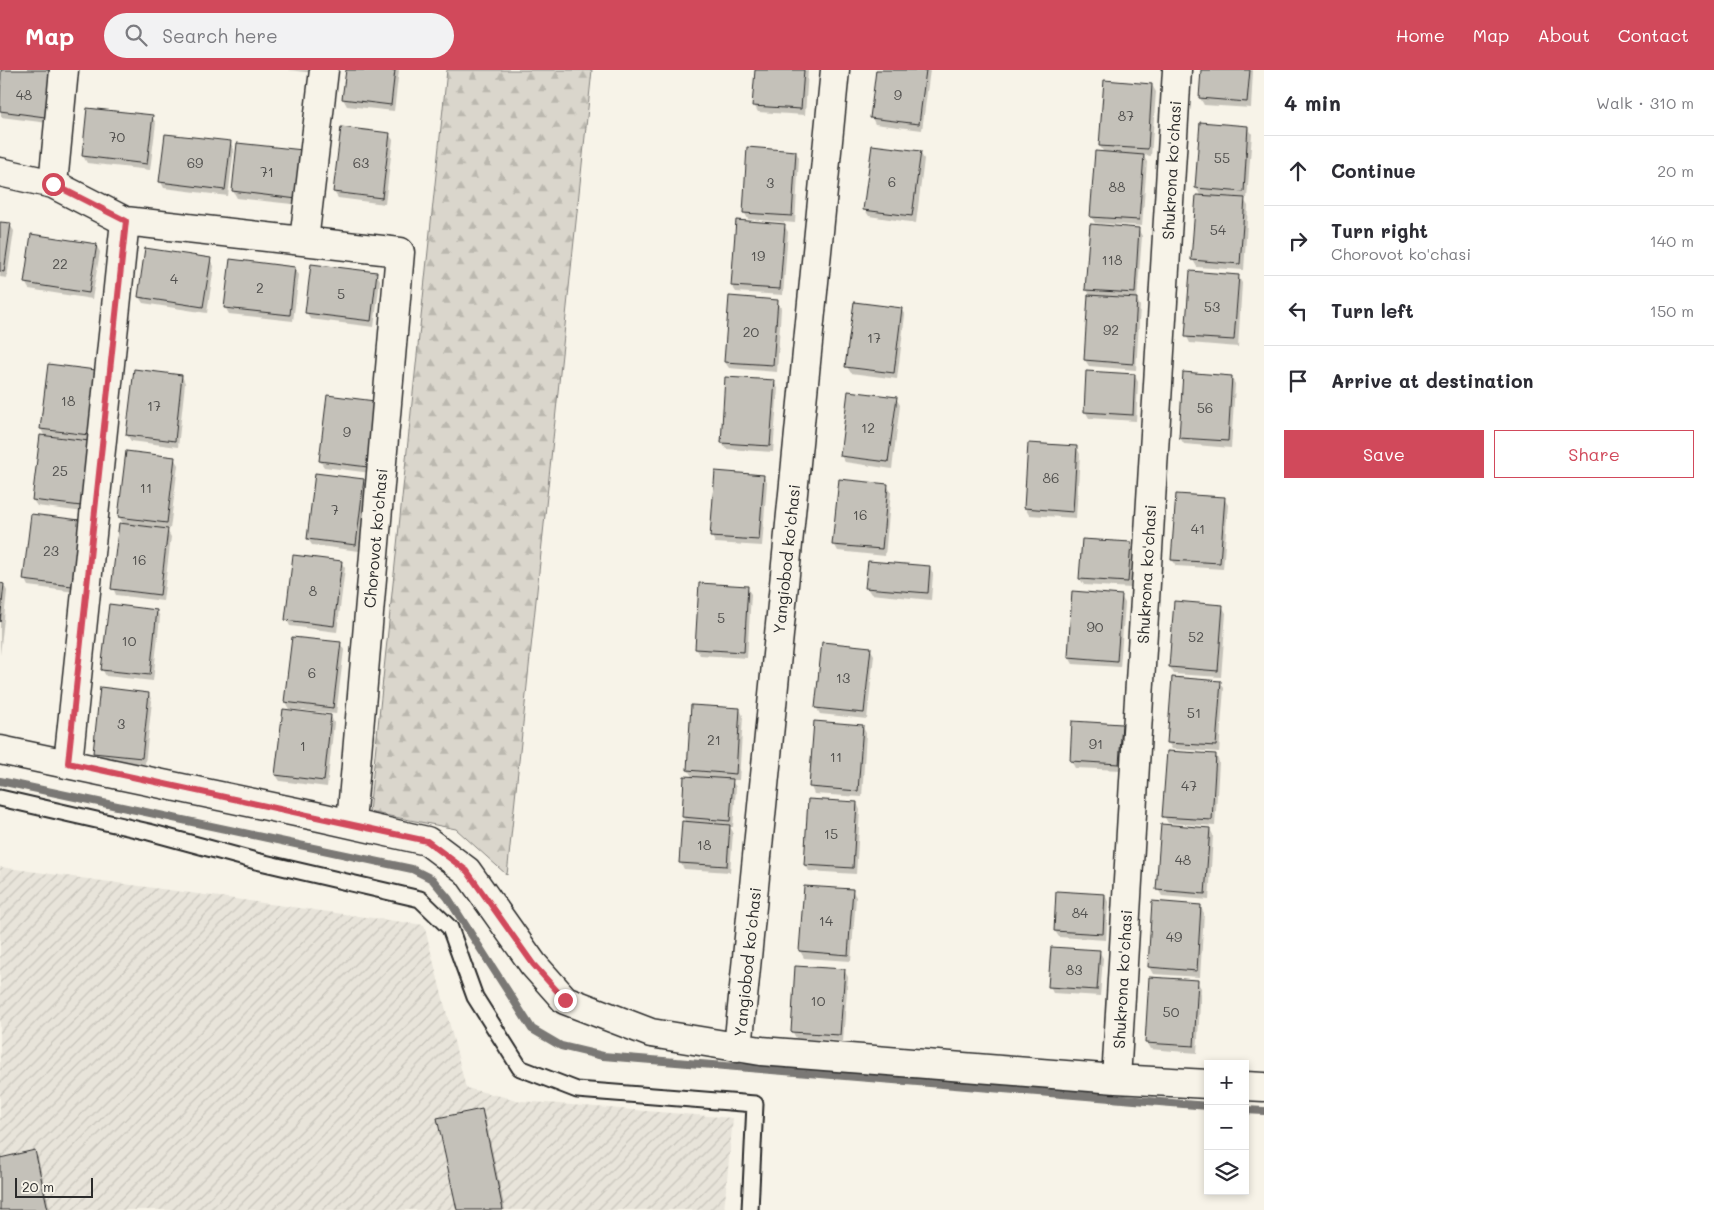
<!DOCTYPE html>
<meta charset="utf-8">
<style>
:root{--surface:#fff;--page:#f2f2f3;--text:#2b2b33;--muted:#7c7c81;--line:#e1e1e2;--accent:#d1495b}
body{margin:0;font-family:Mali,sans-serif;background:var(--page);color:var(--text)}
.controls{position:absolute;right:15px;bottom:15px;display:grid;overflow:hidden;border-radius:0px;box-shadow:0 2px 8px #0003}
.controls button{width:45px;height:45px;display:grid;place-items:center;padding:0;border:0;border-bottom:1px solid var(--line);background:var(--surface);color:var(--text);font:25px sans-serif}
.scale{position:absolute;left:15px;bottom:12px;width:78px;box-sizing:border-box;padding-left:5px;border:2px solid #2b2b2b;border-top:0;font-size:14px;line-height:18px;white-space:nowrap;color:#2b2b2b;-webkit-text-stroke:4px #f7f3e8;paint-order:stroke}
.stop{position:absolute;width:15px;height:15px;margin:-11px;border:4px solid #d1495b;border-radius:50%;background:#fff}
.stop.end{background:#d1495b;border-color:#fff;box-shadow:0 1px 5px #0008}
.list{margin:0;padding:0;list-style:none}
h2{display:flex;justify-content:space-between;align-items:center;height:65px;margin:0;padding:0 20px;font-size:21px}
h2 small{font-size:16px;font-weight:400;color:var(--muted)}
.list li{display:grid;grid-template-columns:32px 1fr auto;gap:15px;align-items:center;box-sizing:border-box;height:70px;padding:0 20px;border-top:1px solid var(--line)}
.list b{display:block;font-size:19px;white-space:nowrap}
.list p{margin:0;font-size:16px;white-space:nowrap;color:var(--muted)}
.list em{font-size:16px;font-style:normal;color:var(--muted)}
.actions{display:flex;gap:10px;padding:15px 20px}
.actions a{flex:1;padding:11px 0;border:1px solid var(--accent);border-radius:0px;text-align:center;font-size:18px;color:var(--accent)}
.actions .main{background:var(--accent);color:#fff}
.icon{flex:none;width:28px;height:28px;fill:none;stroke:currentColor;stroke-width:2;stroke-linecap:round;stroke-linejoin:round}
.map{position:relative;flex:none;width:1264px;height:1140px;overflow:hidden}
header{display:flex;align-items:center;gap:30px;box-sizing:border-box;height:70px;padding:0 25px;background:var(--accent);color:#fff}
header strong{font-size:24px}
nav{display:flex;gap:28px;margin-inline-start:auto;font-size:18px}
.search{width:350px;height:45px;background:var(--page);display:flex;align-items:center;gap:12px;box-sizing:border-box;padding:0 18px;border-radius:28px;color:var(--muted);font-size:19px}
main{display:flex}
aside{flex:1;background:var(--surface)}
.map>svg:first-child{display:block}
</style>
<header>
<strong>Map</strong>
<div class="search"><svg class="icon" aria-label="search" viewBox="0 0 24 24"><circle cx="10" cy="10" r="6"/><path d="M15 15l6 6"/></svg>Search here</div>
<nav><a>Home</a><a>Map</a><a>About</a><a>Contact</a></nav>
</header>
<main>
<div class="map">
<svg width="1264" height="1140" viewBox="0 0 1264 1140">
<defs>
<pattern id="industrial-furrows" width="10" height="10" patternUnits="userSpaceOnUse" patternTransform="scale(1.25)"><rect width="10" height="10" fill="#e8e4da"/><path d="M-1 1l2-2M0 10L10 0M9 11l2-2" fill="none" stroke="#c7c4bb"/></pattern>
<pattern id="forest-firs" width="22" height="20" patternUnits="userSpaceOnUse" patternTransform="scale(1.25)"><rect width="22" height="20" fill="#dad6cc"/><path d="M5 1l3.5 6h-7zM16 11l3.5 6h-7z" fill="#bbb8af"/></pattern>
</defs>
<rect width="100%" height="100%" fill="#f7f3e8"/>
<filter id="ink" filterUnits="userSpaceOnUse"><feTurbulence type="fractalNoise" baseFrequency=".02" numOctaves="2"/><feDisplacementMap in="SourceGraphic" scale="10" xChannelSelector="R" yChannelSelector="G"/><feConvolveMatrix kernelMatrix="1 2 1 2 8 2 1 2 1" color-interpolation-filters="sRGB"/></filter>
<g filter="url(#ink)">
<!-- industrial -->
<path fill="url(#industrial-furrows)" d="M0,797L424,855L466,1018L521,1031L733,1048L724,1140H0Z"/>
<!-- forest -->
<path fill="url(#forest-firs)" stroke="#82807c" d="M447,0H592L507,805L456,759L369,742Z"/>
<!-- shadow -->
<path fill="#0003" d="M2,0H54L48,53L1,47L0,18Z
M288,0H315V3Z
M347,0H399L394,41L347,36L343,29Z
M756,0H808L805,45L758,42L754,35Z
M878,0H930L922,60L875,54L872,48Z
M1202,0H1253L1251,38L1204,35L1200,28Z
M1152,15L1156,22L1151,86L1143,85L1147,92L1142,156L1095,153L1091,146L1104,83L1100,76Z
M152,47L156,53L150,100L87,93L83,86Z
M1248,57L1252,64L1247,128H1243L1248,136L1244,200L1197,197L1193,190L1197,126H1201L1196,118Z
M389,64L393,70L385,134L338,128L334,122Z
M230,72L234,79L228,126L164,118L161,112Z
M302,82L301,135L237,128L233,121Z
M796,82L799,88L795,153L748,149L744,142Z
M920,82L924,89L916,153L869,146L865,140Z
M0,153L10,155L14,161L7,208L0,207Z
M784,155L788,162L783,225L736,222L732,216Z
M1138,159L1142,166L1137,230L1140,236L1136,300L1089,296L1085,290L1090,225L1087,220Z
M96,175L100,182L92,229L29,219L25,212Z
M210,190L214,196L207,243L143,233L139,227Z
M295,198L299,205L293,251L229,244L225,237Z
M376,203L380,210L374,257L310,249L307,243Z
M1238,206L1242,213L1238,277L1190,273L1187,267Z
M777,231L781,238L777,302L729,298L725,292Z
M901,239L905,245L897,309L851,303L847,297Z
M96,301L84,442L37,436L33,430L45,367L41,359Z
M182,306L185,313L178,377L131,371L127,365Z
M1135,306L1138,312L1136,351L1089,348L1085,341Z
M1231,307L1235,314L1231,378L1184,374L1180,368Z
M774,312L778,318L773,382L726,379L722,373Z
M328,327L371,403L324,397L320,391Z
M896,328L900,335L892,399L845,392L841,386Z
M1030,374L1077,378L1080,384L1076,448L1029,445L1025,438Z
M174,388L178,395L170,459L166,458L171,467L163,531L116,525L113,518L124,455L119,447Z
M763,406L767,412L762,476L715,473L712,466Z
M363,410L367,417L359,481L312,475L308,469Z
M887,415L891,422L885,486L838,481L834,474Z
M1224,428L1228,435L1223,499L1176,496L1172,489Z
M79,451L75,522L28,516L25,510Z
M1130,473L1134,480L1131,518L1084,515L1080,509Z
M341,492L345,498L337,562L290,556L287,550Z
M930,497L933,504L931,530L871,524L867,518Z
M0,514L4,515L7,521L0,585Z
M747,518L751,524L747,588L700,585L696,578Z
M1074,523L1121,526L1125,533L1120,597L1073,594L1069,587Z
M1222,536L1226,543L1221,607L1174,604L1170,597Z
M157,541L160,547L153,611L106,606L102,599Z
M340,573L344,580L336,644L289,639L285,632Z
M870,578L874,585L867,649L820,644L816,637Z
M1220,612L1224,618L1219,682L1172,679L1168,672Z
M149,624L152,631L145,694L98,689L94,683Z
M740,639L743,646L739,710H731L736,717L733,757H730L733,762L730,802L684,799L680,792L686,753L683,747L693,708L688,700Z
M331,646L334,653L327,717L280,711L276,705Z
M1121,655L1125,662L1122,700L1075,698L1071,691Z
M862,656L866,663L862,727L814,724L811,717Z
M1216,685L1219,692L1215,756L1168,753L1164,746Z
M857,733L860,740L856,804L809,801L805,794Z
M1210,759L1213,765L1209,830L1162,826L1158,819Z
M852,820L856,827L851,891L804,888L800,881Z
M1105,825L1108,832L1106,870L1059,867L1055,861Z
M1200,836L1204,843L1200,907L1153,904L1149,897Z
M1099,881L1103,888L1100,926L1053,923L1050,917Z
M844,900L848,907L843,971L796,968L792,961Z
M1197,912L1201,918L1197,983L1150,979L1146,972Z
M481,1040L485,1047L505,1140H458Z
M34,1082L38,1088L50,1140H0V1089Z"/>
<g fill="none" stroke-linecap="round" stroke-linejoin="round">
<!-- stream -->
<path stroke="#7a7874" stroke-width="8" d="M0,711L412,799L432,809L448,828L532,959L561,976L603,986L1208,1036
M1245,1040L1264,1041"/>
</g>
<!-- building -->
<path fill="#c4c1b9" stroke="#2b2b2b" d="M1,0H50L45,47L0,41Z
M346,0H395L391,35L342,29Z
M755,0H804L801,39L752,36Z
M876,0H926L919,54L870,48Z
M1201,0H1250L1247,32L1199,28Z
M1104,10L1152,14L1148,79L1099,76Z
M87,38L153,45L147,94L82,86Z
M1200,52L1248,56L1244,122L1195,118Z
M341,57L390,63L382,128L333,122Z
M165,64L231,71L225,120L159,112Z
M237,73L303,80L297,129L232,121Z
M872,75L921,81L912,146L863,140Z
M747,77L796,81L792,146L743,143Z
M1095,81L1144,85L1139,150L1090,147Z
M1196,125L1245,128L1240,194L1191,190Z
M736,150L785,154L780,219L731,216Z
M0,152L11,153L4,202L0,201Z
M1090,154L1139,158L1135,223L1085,220Z
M31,164L97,174L89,223L24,213Z
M145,178L211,188L203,237L138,227Z
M230,189L295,197L290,245L224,238Z
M311,194L377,202L371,251L305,243Z
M1190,201L1239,205L1234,270L1185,267Z
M1088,225L1137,228L1133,294L1084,290Z
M729,226L778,230L773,295L724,292Z
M854,232L902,238L894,303L845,297Z
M48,294L96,300L89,365L40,359Z
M134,299L182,305L175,371L126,365Z
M1086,301L1135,304L1133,345L1084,342Z
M1183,302L1232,306L1228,371L1179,368Z
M725,307L775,310L770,376L721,373Z
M848,321L897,327L888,392L840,386Z
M327,325L375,331L368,397L319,391Z
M40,365L89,371L81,436L32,430Z
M1028,373L1077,376L1073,442L1024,438Z
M126,381L175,387L167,453L118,447Z
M715,401L764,405L759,470L710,467Z
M315,403L364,409L356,475L307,469Z
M839,409L888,414L882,479L832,475Z
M1176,424L1225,427L1220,493L1171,490Z
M31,444L80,450L72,516L23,510Z
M119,453L168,459L160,525L111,519Z
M1082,469L1131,472L1128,512L1079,509Z
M293,485L342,491L334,556L285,550Z
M868,491L930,496L928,523L865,518Z
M0,513L4,514L0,552Z
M699,513L748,516L744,582L695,579Z
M1072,521L1122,525L1117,591L1068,587Z
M1174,531L1223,535L1218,601L1169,597Z
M109,534L157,540L150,605L101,600Z
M292,567L341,572L333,638L284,632Z
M822,572L871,577L864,643L815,638Z
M1172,607L1221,611L1216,676L1167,673Z
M100,617L149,623L142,688L93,683Z
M691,635L740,638L736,704L687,700Z
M283,639L331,645L324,711L275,705Z
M814,651L863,655L858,721L809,717Z
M1072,651L1122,654L1119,694L1070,691Z
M1167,681L1216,684L1212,750L1162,747Z
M684,706L733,709L730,751L682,747Z
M808,729L857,732L853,798L804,795Z
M682,751L730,755L727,796L679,793Z
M1161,754L1210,758L1205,824L1156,820Z
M804,816L853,819L848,885L799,881Z
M1056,821L1105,824L1103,864L1054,861Z
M1152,831L1201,835L1197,901L1148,897Z
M1051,877L1100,880L1097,920L1048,917Z
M795,896L845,899L840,965L791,962Z
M1149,907L1198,910L1194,976L1145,973Z
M482,1039L503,1140H457L437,1048Z
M35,1080L48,1140H0V1088Z"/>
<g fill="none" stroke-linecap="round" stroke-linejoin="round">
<!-- service casing -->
<g stroke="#2b2b2b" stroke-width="19">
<path id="service" d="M0,728L149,762L256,791L420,829L450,858L475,927L520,998L577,1020L755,1034L750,1140"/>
</g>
<!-- minor casing -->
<g stroke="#2b2b2b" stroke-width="31">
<path id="minor" d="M0,102L53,114L125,151L400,182L351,753
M53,114L64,0
M304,171L324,0
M0,680L320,747L427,771L467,801L533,894L565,930L651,963L761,981L1116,1009L1208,1014
M68,693L125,151
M738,978L835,0
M1116,1009L1177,0
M1245,1016L1264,1017"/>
</g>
<!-- service -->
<use href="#service" stroke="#f7f3e8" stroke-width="15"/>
<!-- minor -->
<use href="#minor" stroke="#f7f3e8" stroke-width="28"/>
</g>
</g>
<g fill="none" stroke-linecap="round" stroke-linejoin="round" filter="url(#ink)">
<!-- route -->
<path stroke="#d1495b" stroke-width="6" d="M53,114L126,151L68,693L427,771L467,801L533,894L565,930"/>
</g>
<g text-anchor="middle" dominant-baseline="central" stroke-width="4" stroke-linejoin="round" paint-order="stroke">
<!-- number labels -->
<g font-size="14" fill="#51504e">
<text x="24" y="24">48</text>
<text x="898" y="24">9</text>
<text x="1126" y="45">87</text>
<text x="117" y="66">70</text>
<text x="1222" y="87">55</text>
<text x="195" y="92">69</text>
<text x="361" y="92">63</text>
<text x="267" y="101">71</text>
<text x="892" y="111">6</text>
<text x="770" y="112">3</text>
<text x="1117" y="116">88</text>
<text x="1218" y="159">54</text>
<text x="758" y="185">19</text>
<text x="1112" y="189">118</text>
<text x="60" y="193">22</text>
<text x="174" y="208">4</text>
<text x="260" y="217">2</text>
<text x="341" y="223">5</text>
<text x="1212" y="236">53</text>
<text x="1111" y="259">92</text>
<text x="751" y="261">20</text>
<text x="874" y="267">17</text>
<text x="68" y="330">18</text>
<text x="154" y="335">17</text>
<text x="1205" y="337">56</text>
<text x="868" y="357">12</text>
<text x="347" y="361">9</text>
<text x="60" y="400">25</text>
<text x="1051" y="407">86</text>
<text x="146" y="417">11</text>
<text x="335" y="439">7</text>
<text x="860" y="444">16</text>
<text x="1198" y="458">41</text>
<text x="51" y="480">23</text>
<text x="139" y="489">16</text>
<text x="313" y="520">8</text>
<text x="721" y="547">5</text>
<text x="1095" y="556">90</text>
<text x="1196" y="566">52</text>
<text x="129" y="570">10</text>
<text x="312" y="602">6</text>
<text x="843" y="607">13</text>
<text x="1194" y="642">51</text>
<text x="121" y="653">3</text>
<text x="714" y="669">21</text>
<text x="1096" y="673">91</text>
<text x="303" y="675">1</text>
<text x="836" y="686">11</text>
<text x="1189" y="715">47</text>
<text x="831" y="763">15</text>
<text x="704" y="774">18</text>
<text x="1183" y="789">48</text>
<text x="1080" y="842">84</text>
<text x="826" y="850">14</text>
<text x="1174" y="866">49</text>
<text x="1074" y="899">83</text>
<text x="818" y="930">10</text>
<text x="1171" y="941">50</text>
</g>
<!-- street labels -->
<g font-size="16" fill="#2b2b2b" stroke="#f7f3e8">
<text transform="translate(1171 100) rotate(-87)">Shukrona ko'chasi</text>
<text transform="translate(375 468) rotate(-85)">Chorovot ko'chasi</text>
<text transform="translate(786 489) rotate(-84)">Yangiobod ko'chasi</text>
<text transform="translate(1146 504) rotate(-87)">Shukrona ko'chasi</text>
<text transform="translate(747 892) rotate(-84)">Yangiobod ko'chasi</text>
<text transform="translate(1122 909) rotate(-87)">Shukrona ko'chasi</text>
</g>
</g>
</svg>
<div class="controls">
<button>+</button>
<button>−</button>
<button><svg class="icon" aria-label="layers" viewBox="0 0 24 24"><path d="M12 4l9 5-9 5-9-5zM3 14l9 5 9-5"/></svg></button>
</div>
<div class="scale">20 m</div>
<div class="stop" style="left:53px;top:114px"></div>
<div class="stop end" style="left:565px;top:930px"></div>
</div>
<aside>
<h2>4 min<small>Walk · 310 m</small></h2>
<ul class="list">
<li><svg class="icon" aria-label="ahead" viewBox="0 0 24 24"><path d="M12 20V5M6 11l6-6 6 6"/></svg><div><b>Continue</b></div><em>20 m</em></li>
<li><svg class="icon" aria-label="right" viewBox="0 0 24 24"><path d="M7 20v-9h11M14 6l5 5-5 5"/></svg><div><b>Turn right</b><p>Chorovot ko'chasi</p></div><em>140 m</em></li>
<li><svg class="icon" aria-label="left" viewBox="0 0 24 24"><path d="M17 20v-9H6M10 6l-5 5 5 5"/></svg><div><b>Turn left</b></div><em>150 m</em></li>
<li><svg class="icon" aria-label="arrive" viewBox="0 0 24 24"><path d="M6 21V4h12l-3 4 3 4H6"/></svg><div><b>Arrive at destination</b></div></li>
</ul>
<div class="actions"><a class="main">Save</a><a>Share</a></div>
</aside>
</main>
